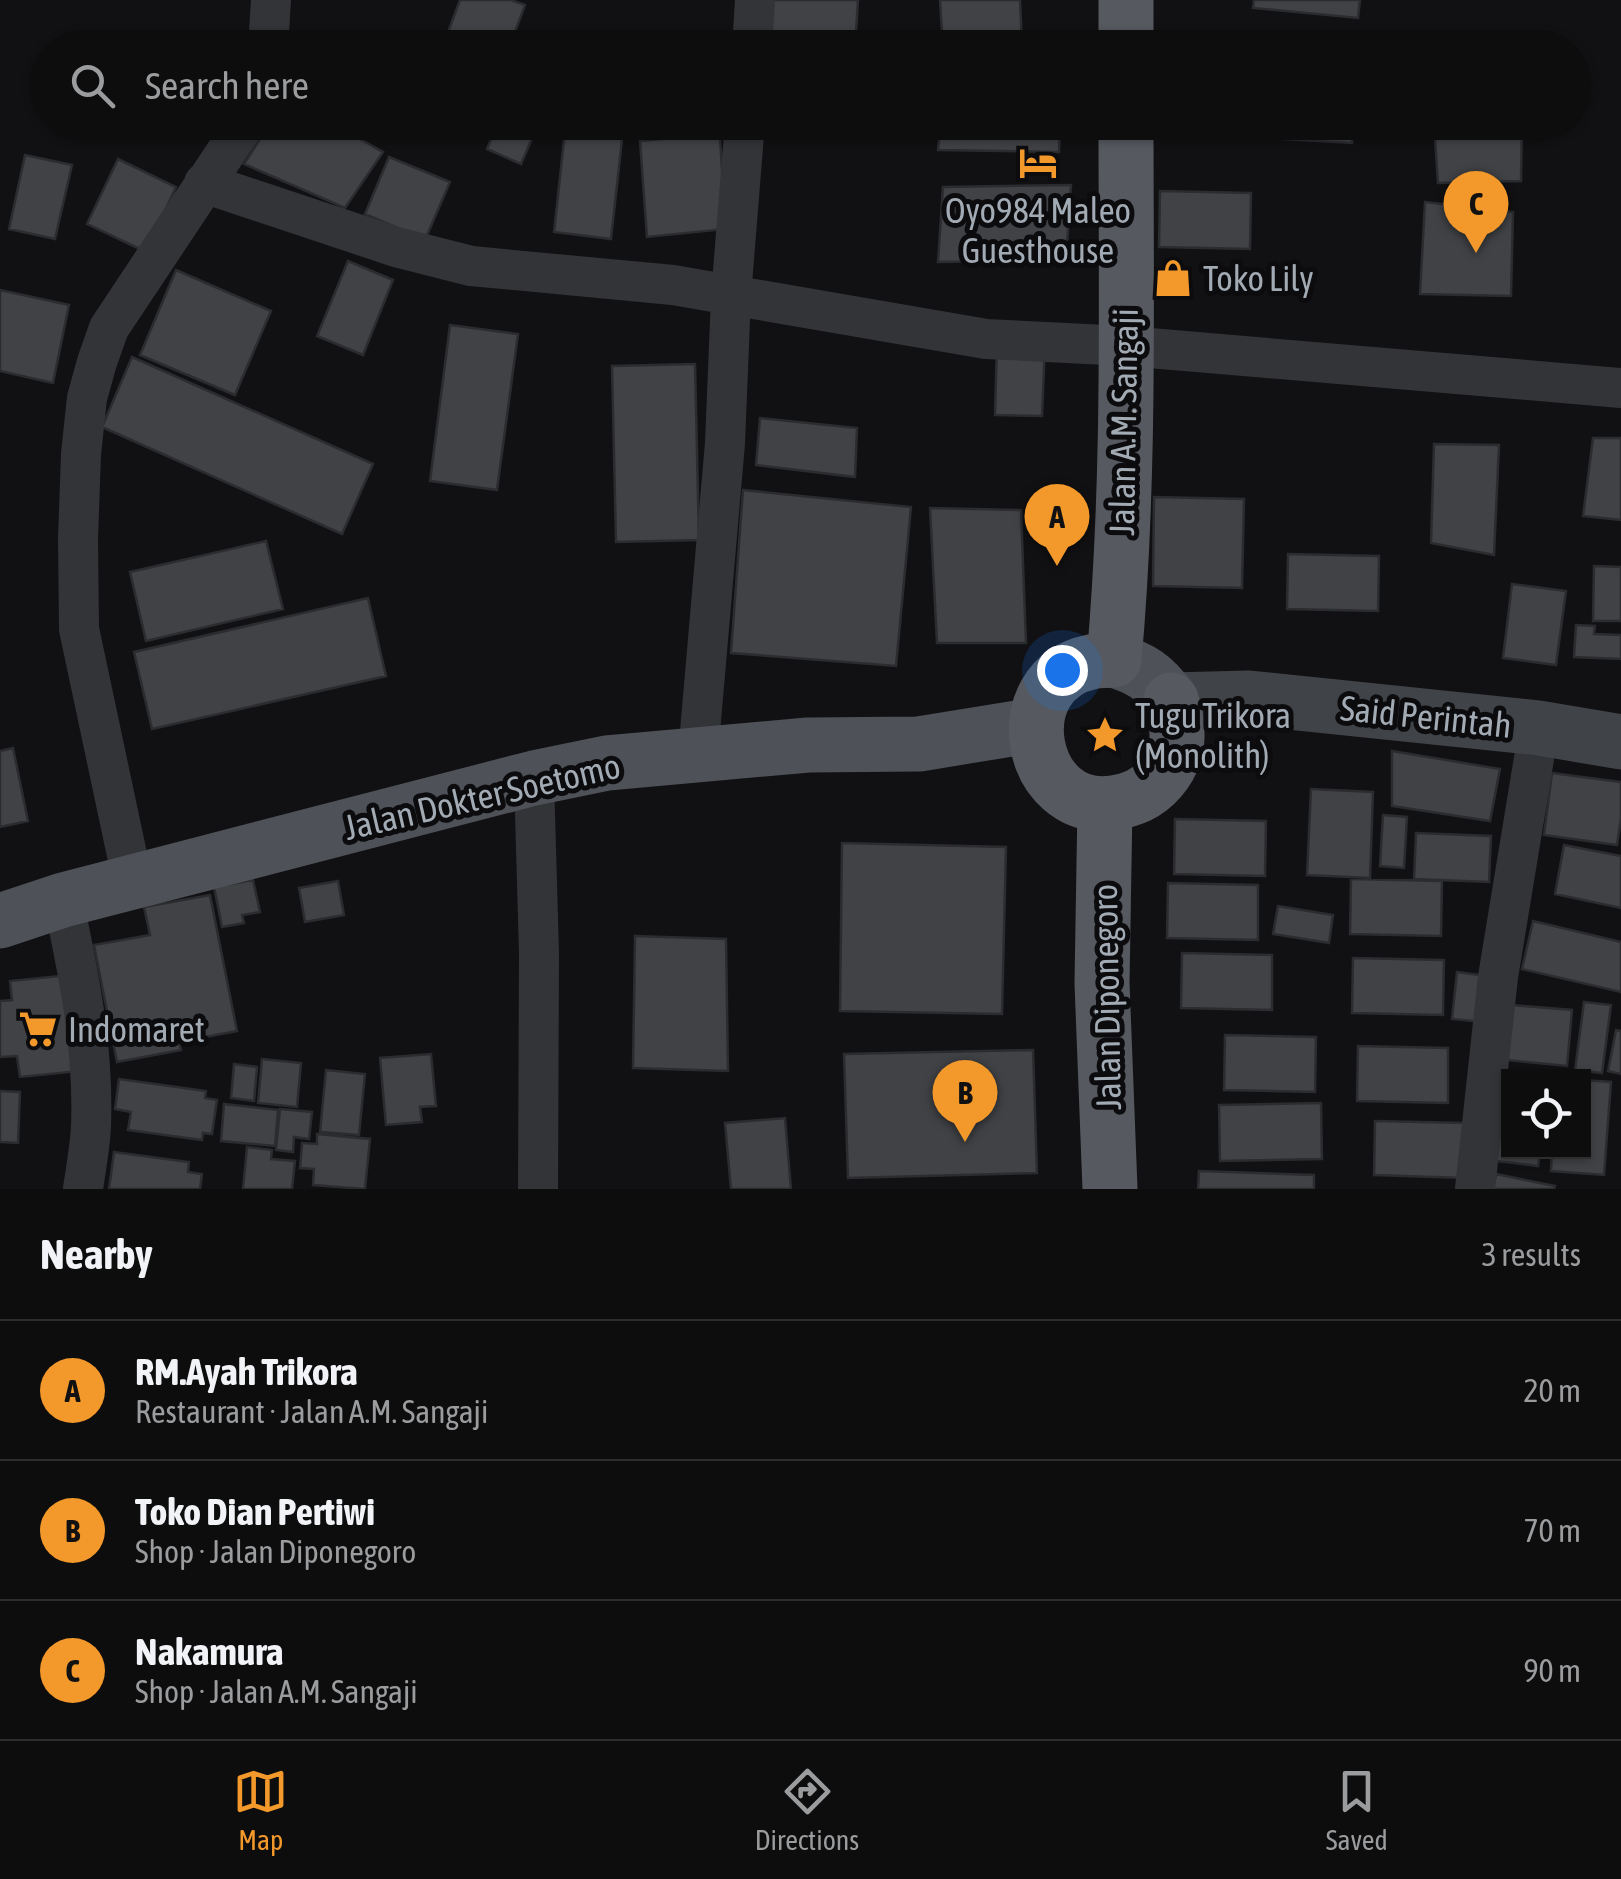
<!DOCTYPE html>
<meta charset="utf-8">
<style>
:root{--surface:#0d0d0e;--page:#161617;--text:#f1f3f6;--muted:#9a9c9e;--line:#2d2d2e;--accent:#f3982a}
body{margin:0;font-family:"Asap Condensed",sans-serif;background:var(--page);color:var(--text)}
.controls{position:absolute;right:30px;bottom:30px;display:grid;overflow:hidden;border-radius:0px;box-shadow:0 2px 8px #0004}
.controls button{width:90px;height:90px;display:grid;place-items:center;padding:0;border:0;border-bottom:2px solid var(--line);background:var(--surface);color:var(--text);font:50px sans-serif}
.you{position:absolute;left:1062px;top:670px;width:35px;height:35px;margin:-25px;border:8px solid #fff;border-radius:50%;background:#1a73e8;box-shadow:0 0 0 15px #1a73e833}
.badge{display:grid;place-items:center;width:65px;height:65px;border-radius:50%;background:var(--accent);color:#111;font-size:32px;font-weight:700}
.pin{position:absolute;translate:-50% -82px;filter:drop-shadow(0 2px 5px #0008)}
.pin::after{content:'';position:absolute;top:52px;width:35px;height:30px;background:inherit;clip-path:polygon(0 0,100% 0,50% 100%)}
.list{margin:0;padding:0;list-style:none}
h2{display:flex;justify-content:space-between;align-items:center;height:130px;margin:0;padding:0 40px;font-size:42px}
h2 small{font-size:32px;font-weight:400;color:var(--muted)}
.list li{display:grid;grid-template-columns:65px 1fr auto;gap:30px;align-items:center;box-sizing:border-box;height:140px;padding:0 40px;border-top:2px solid var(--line)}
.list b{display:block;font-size:38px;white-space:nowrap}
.list p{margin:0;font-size:32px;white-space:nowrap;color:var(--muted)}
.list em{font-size:32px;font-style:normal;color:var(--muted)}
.icon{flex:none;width:55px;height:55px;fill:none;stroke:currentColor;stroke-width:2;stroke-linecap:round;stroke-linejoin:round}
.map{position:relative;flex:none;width:1621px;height:1189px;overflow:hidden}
.search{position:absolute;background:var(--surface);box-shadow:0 2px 8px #0004;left:30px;right:30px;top:30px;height:110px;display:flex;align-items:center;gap:25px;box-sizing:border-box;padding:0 35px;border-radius:55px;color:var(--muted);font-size:38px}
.sheet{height:550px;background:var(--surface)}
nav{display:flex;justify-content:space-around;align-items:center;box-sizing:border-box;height:140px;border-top:2px solid var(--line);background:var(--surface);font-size:28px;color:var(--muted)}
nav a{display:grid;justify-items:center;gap:5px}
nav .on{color:var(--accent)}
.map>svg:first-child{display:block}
</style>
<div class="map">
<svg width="1621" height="1189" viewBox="0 0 1621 1189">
<rect width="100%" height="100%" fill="#111113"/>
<!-- building -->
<path fill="#404246" stroke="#2b2c2f" stroke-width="2.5" d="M460,0H511L525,5L509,48H442Z
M772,0H858L855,48H768Z
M940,0H1020L1022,47L943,48Z
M1254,0H1360L1358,18L1253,8Z
M271,122H330L383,152L345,208L244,164Z
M498,122H539L521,164L487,149Z
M566,122H624L611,239L554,232Z
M941,122H1060L1059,152L938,150Z
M1198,122H1353L1352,143L1197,134Z
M1434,122H1522L1521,181L1438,183Z
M685,137L720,139L726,229L647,237L640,141Z
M25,155L72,165L55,239L9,229Z
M389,157L450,182L425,240L365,214Z
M118,159L176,187L146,252L87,224Z
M1071,185L1066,260L938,262L943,187Z
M1160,191L1251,193L1250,249L1159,247Z
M1425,202L1513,212L1511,296L1420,294Z
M348,261L393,280L363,355L317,336Z
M176,270L271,311L235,395L140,355Z
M0,290L69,305L53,383L0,371Z
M450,325L518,334L497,490L430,481Z
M997,343L1045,344L1042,416L995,415Z
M132,357L373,464L342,534L102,427Z
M695,364L699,540L616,542L612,366Z
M760,418L857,428L855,477L756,465Z
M1593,438H1621V520L1583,516Z
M1434,444L1499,445L1494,555L1431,543Z
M743,490L911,507L896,666L731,653Z
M1154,497L1244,499L1242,588L1153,586Z
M930,508L1021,510L1026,643H937Z
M266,541L283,609L146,641L130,572Z
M1288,554L1379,556L1378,611L1287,609Z
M1594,566L1621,567V621H1593Z
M1512,584L1566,591L1556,665L1503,658Z
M368,598L386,676L152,729L134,652Z
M1576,625L1595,626L1594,634L1621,635V659L1574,657Z
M13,748L28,821L0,827V751Z
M1392,751L1500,769L1490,821L1392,806Z
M1552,773L1621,782V818L1617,845L1544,835Z
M1311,789L1373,792L1370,878L1307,875Z
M1383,815L1407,817L1404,868L1380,866Z
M1175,819L1266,821L1265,876L1174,874Z
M1416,833L1491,836L1489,882L1414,879Z
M842,843L1006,847L1002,1014L840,1011Z
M1564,845L1621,856V908L1555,894Z
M1351,879L1442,881L1441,936L1350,934Z
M253,880L260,912L242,915L244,923L222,927L214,887Z
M338,881L344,915L305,922L299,888Z
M1168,883L1258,885V940L1167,938Z
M210,895L237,1031L179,1042L181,1050L117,1062L94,945L150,935L144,907Z
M1278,906L1333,915L1329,943L1273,934Z
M1533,921L1621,942V992L1522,969Z
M635,936L726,939L728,1071L633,1068Z
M1182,953L1272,955V1010L1181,1008Z
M1353,958L1444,960L1443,1015L1352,1013Z
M1457,972L1487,976L1482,1022L1452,1019Z
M69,975L80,1071L20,1077L17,1056L0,1057V1001L12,1000L10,981Z
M1584,1002L1611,1005L1602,1073L1575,1070Z
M1512,1005L1572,1010L1567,1066L1507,1060Z
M1616,1030L1621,1031V1074L1608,1071Z
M1225,1035L1316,1037L1315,1092L1224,1090Z
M1358,1046L1448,1048V1103L1357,1101Z
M1033,1050L1037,1173L848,1178L844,1054Z
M431,1054L436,1106L420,1107L422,1122L386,1125L380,1058Z
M262,1059L301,1063L297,1107L258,1103Z
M234,1064L257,1067L254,1101L231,1098Z
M326,1070L365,1074L359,1135L320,1132Z
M119,1079L206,1091L205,1098L217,1100L212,1134L203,1133L202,1140L128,1130L131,1112L115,1109Z
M1584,1080L1611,1082L1604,1175L1551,1171L1552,1152H1584Z
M0,1091L20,1092L18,1143L0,1142Z
M1321,1103L1322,1159L1220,1161L1219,1105Z
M224,1104L278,1110L275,1146L221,1141Z
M280,1109L312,1112L309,1139L294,1137L293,1152L276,1150Z
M785,1118L791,1189H731L725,1123Z
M1375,1121L1466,1123L1465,1178L1374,1175Z
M1500,1128L1508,1129V1152H1540L1538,1166L1496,1161Z
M317,1134L370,1139L365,1189L313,1185L314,1169L300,1168L302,1143L317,1144Z
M247,1147L272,1150L271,1159L295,1161L292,1189H243Z
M114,1152L189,1162L188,1172L202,1174L200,1189H109Z
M1199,1171L1314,1175V1189H1198Z
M1496,1174L1555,1186L1554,1189H1493Z"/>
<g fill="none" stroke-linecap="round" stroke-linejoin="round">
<!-- minor -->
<path stroke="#323438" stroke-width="40" d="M268,48L271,0
M752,48L755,0
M204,183L396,247L471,266L673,285L986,339L1126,346L1621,388
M698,755L725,443L731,296L745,122
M534,778L539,954L538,1189
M133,883L79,629L78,539L81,454L87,398L97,362L109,328L246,122
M63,900C79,975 94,1049 91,1126C90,1147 86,1168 83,1189
M1475,1189L1498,977L1539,728"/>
<!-- secondary -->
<path stroke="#404348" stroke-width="55" d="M1171,700L1249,698L1539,728L1621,742"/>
<!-- primary -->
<path stroke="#4e5157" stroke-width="55" d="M1114,660C1142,669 1153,676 1171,700
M0,921L63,900L534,778L607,763L808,745L919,744L1035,725"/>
<!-- trunk -->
<path stroke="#565a60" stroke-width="55" d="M1126,0V48
M1126,122C1126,302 1130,482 1114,660C1106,661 1098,660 1091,662C1004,680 1028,815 1113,803C1132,800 1147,794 1160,779C1181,755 1180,729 1171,700
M1105,804L1102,983L1110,1189"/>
</g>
<!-- icons -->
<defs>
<g id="hotel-bare" transform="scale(3)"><path d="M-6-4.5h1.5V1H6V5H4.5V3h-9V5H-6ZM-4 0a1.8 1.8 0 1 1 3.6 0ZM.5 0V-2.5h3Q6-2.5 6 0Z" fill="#f3982a" stroke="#0c0c0e" stroke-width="2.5" paint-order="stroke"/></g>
<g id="shop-bare" transform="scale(3)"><path d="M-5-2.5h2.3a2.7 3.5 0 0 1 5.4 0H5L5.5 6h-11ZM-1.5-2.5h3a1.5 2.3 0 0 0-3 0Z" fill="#f3982a" stroke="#0c0c0e" stroke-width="2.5" paint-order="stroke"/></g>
<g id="sight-bare" transform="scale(3)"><path d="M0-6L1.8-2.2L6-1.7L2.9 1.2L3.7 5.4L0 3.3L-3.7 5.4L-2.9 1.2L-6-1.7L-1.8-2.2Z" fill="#f3982a" stroke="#0c0c0e" stroke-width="2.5" paint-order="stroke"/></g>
<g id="supermarket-bare" transform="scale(3)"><path d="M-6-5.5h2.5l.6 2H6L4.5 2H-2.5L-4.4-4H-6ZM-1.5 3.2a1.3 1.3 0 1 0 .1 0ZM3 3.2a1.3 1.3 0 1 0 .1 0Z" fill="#f3982a" stroke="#0c0c0e" stroke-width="2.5" paint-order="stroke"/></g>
</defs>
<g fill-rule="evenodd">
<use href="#hotel-bare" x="1038" y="163"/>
<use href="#shop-bare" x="1173" y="278"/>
<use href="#sight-bare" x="1105" y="735"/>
<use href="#supermarket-bare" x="38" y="1029"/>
</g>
<g text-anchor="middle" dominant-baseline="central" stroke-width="10" stroke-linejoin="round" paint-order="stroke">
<!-- poi labels -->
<g font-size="35" fill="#a2aab4" stroke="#0c0c0e" text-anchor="start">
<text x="1038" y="210" text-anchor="middle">Oyo984 Maleo<tspan x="1038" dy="40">Guesthouse</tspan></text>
<text x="1203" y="278">Toko Lily</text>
<text x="1135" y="715">Tugu Trikora<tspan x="1135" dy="40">(Monolith)</tspan></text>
<text x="68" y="1029">Indomaret</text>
</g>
<!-- street labels -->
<g font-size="35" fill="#a2aab4" stroke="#0c0c0e">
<text transform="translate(1123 422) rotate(-89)">Jalan A.M. Sangaji</text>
<text transform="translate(1426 716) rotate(6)">Said Perintah</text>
<text transform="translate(482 796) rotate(-13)">Jalan Dokter Soetomo</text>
<text transform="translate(1106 997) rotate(-91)">Jalan Diponegoro</text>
</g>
</g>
</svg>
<div class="controls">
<button><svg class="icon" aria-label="locate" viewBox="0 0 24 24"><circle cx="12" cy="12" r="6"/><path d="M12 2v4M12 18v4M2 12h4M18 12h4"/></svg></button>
</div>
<div class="you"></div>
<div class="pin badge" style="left:1057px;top:566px">A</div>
<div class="pin badge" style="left:965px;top:1142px">B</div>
<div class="pin badge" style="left:1476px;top:253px">C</div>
<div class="search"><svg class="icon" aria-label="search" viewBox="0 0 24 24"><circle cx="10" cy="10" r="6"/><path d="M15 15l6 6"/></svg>Search here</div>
</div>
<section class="sheet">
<h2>Nearby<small>3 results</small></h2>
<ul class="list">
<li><span class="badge">A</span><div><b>RM.Ayah Trikora</b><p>Restaurant · Jalan A.M. Sangaji</p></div><em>20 m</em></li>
<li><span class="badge">B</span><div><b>Toko Dian Pertiwi</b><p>Shop · Jalan Diponegoro</p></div><em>70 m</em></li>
<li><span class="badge">C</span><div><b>Nakamura</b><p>Shop · Jalan A.M. Sangaji</p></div><em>90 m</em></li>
</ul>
</section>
<nav>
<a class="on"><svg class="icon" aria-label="map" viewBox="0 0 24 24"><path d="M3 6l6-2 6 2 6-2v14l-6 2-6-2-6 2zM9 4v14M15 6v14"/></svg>Map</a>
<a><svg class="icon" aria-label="directions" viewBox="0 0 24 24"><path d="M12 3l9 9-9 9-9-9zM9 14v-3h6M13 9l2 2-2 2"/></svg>Directions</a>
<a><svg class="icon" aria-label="saved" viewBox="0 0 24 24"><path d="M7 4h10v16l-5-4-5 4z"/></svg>Saved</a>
</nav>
